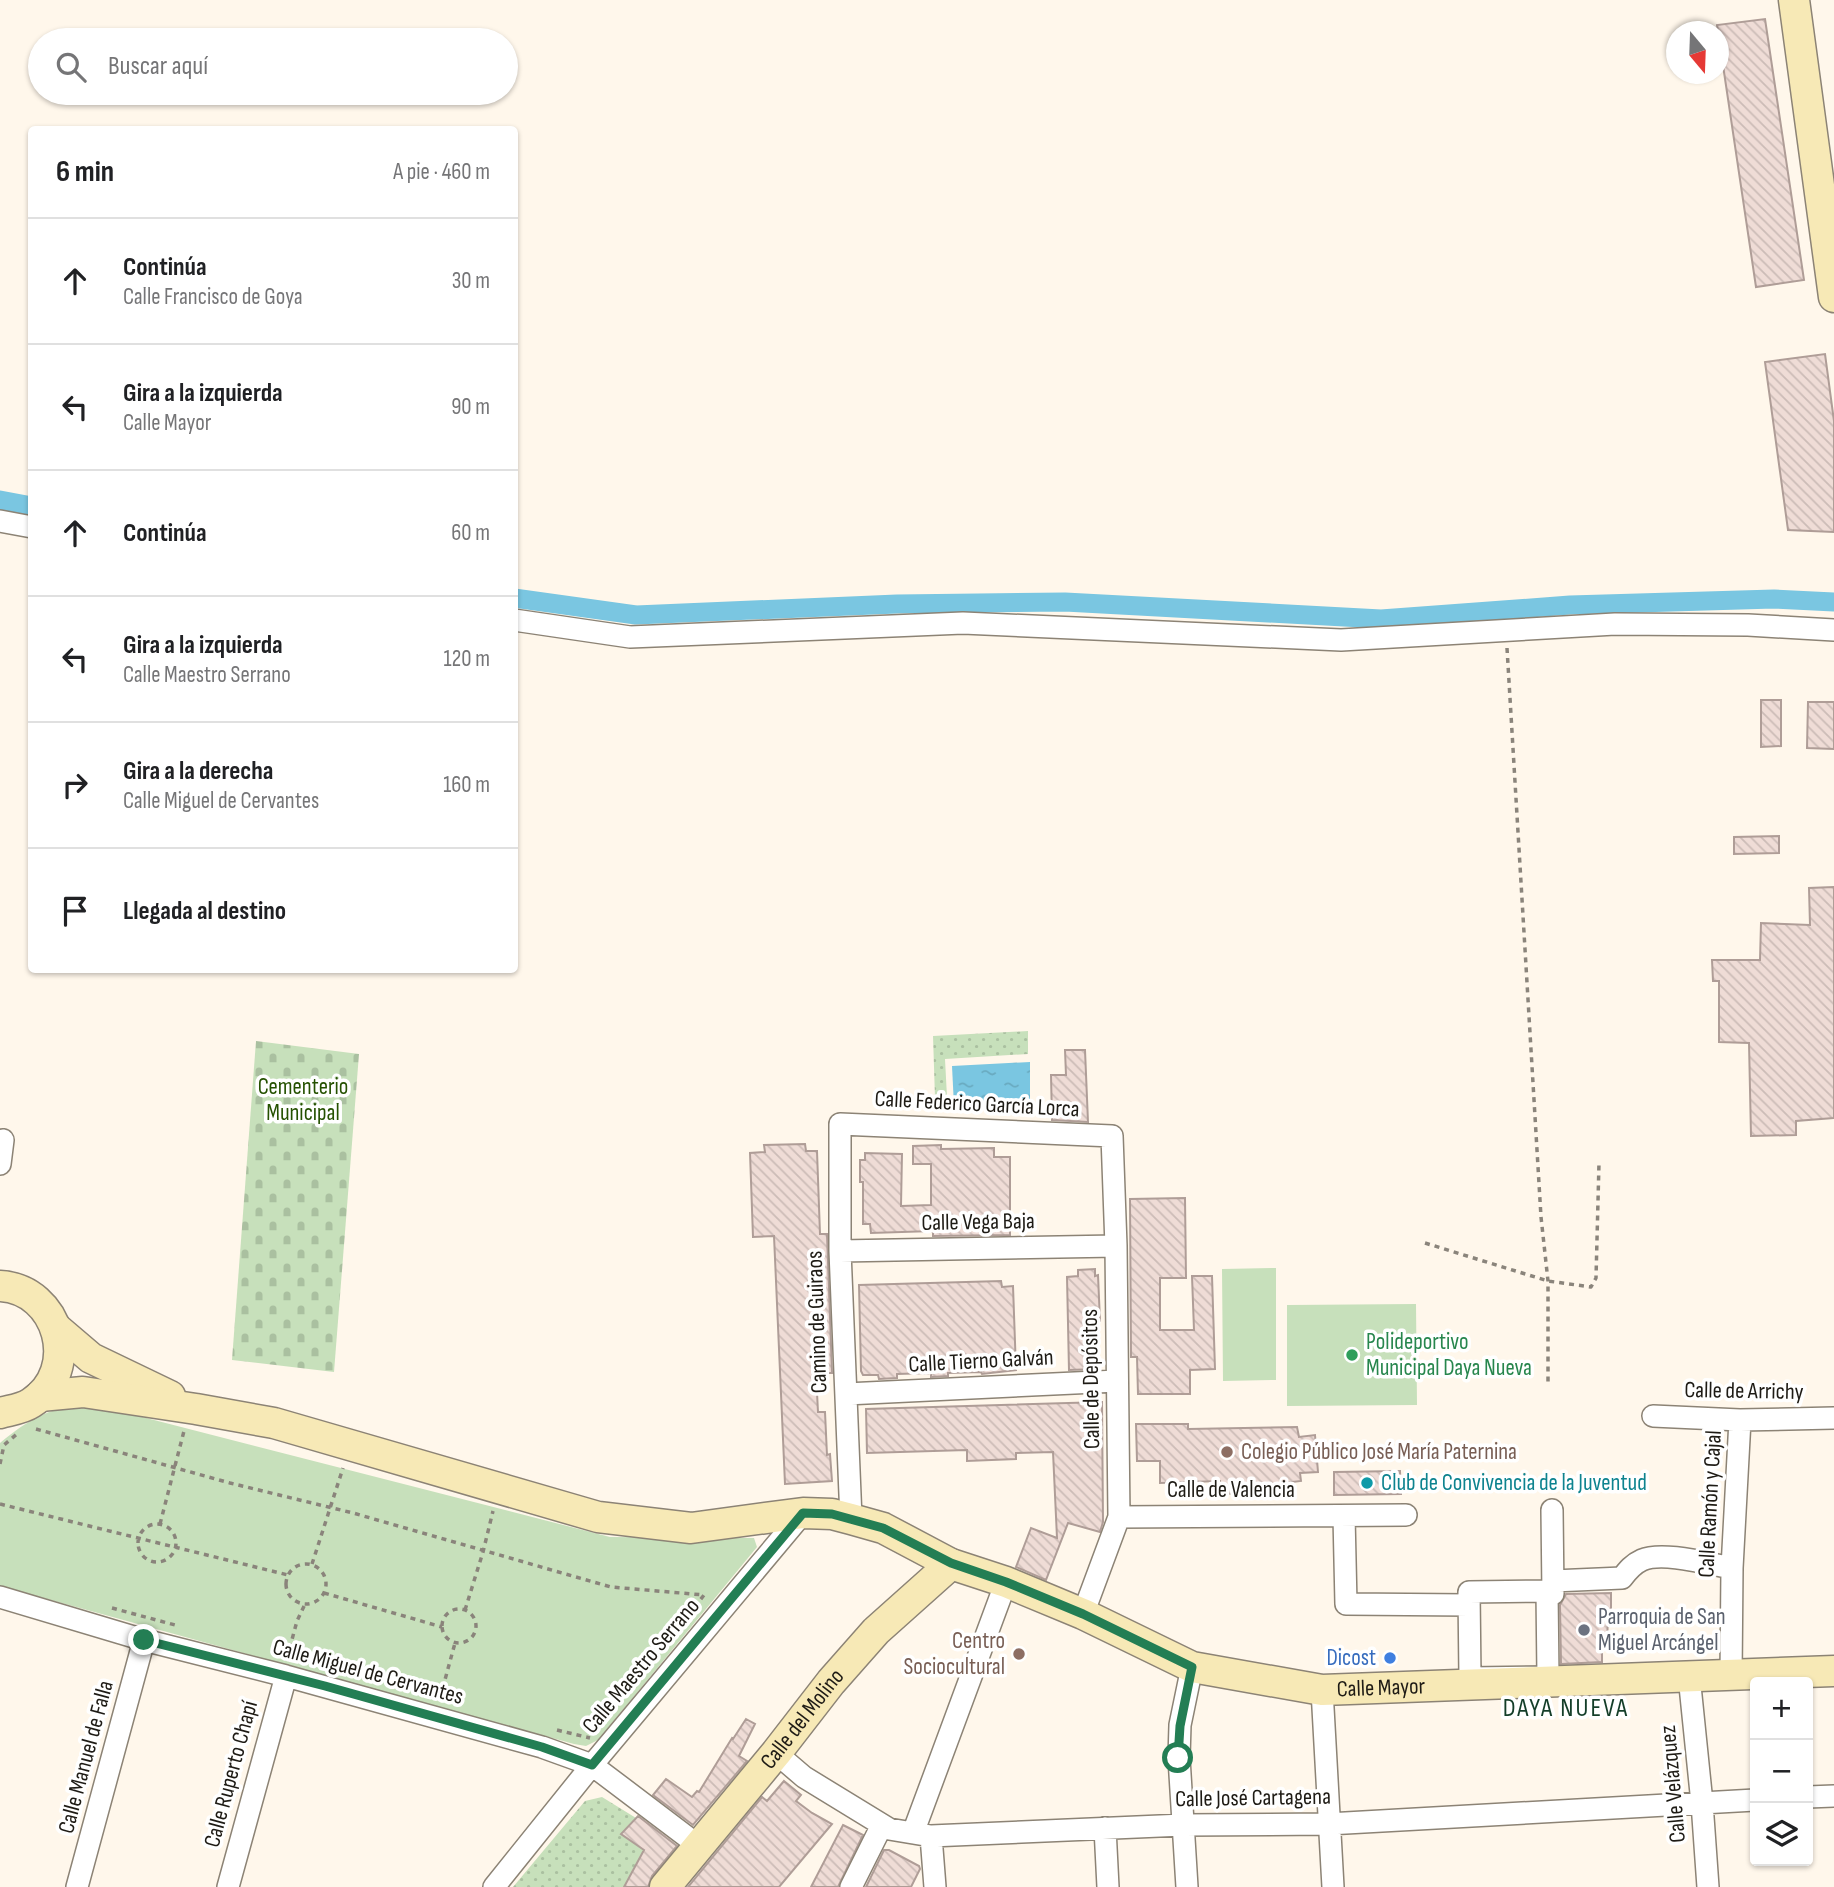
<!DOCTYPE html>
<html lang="es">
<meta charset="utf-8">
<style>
:root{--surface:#fff;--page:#f2f2f2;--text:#202124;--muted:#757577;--line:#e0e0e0}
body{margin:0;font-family:"Sofia Sans Condensed",sans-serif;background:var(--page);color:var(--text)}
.controls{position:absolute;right:21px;bottom:21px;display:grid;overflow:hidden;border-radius:7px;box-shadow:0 2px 5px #0004}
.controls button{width:63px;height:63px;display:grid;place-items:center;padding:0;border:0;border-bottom:2px solid var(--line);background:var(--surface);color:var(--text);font:35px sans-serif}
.compass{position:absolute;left:1666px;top:21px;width:63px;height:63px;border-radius:50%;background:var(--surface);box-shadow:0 2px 5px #0004;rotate:161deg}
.stop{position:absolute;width:21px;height:21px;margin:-16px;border:5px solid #237e54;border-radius:50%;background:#fff}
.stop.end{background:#237e54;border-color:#fff;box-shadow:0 2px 7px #0008}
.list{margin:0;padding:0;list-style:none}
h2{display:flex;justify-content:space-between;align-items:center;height:91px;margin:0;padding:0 28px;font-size:30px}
h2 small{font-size:23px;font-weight:400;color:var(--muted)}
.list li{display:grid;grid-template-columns:46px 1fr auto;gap:21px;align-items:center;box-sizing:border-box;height:126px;padding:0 28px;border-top:2px solid var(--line)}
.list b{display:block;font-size:26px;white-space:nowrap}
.list p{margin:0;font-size:23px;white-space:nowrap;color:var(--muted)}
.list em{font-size:23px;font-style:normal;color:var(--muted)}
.icon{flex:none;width:38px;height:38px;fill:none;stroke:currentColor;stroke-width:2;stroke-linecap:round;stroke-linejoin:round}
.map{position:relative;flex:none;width:1834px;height:1887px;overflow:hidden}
.search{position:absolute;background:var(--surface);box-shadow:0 2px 5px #0004;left:28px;top:28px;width:490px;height:77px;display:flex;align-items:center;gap:18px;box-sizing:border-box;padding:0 24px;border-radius:38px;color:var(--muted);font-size:26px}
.panel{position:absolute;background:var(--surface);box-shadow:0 2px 5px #0004;left:28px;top:126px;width:490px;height:847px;border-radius:7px}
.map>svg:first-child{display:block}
</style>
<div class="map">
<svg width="1834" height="1887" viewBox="0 0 1834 1887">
<defs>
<pattern id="grass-dots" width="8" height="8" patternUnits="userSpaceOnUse" patternTransform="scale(1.75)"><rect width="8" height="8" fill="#c7e0bb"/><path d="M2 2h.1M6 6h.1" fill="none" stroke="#aac0a0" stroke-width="1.8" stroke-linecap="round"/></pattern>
<pattern id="cemetery-stones" width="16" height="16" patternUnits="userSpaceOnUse" patternTransform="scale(1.75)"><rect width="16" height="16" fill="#c7e0bb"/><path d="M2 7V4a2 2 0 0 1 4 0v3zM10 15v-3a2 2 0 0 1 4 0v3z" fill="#aac0a0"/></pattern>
<pattern id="water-ripples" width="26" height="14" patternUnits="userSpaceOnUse" patternTransform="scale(1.75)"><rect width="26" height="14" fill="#7ac6e1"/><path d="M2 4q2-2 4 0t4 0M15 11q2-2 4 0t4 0" fill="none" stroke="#69aac0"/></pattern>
<pattern id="building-back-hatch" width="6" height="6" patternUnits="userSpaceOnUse" patternTransform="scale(1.75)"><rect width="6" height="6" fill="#efdcd6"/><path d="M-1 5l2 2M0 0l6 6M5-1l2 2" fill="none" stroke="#ccbcb7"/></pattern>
</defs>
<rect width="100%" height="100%" fill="#fff7eb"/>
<!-- grass -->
<path fill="url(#grass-dots)" d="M1028,1031V1054L945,1059L947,1097L935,1098L933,1036Z
M602,1797L636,1818L621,1834L644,1850L624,1887H513L585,1801Z"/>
<!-- cemetery -->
<path fill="url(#cemetery-stones)" d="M256,1041L359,1054L334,1372L232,1360Z"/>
<!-- green -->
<path fill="#c7e0bb" d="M1276,1268V1380L1223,1381L1222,1269Z
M1416,1304L1417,1405L1287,1406V1305Z
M84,1402L610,1537L754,1538L757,1547L598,1740L586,1746L574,1744L0,1586V1443C30,1418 46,1411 84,1402Z"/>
<!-- water -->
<path fill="url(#water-ripples)" d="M1030,1062V1103L954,1106L952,1066Z"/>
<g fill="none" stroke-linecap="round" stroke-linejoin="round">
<!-- canal -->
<path stroke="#7ac6e1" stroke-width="19" d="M0,500L32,506
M514,598L636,615L897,604L1065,602L1381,619L1570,605L1774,599L1834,602"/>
</g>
<!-- building -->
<path fill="url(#building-back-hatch)" stroke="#af9d97" stroke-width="2" d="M1765,19L1804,280L1756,287L1717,25Z
M1825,354L1834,421V532L1788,530L1765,362Z
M1761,700H1781V746L1761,747Z
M1808,702H1834V749L1807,748Z
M1779,836V853L1734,854V837Z
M1834,887V1118L1796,1121V1135L1751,1136L1749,1043L1719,1042V981H1713L1712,960H1760L1761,923L1810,925L1809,888Z
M1065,1050H1085L1088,1122L1052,1120L1051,1075H1066Z
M805,1144L806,1151H817L820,1234H827L832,1373H816L818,1412H825L827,1455L830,1454L832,1481L785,1484L774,1236L753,1237L750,1153L765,1152L764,1145Z
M941,1145V1149L994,1148V1157H1010V1235L933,1236V1231L871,1233L870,1224H863V1182H860V1160H865V1153L902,1154L901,1206L931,1205V1164H913V1146Z
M1185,1198L1186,1278H1160V1330H1194L1192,1276H1212L1215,1369L1190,1370V1394H1138L1137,1357H1131L1130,1199Z
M1095,1269V1276L1098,1275L1100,1321L1095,1322L1097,1369L1069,1370L1067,1277L1078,1276V1270Z
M1001,1281L1002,1287L1013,1286L1016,1370L982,1374L981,1372L948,1373V1376L931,1377V1373L897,1374V1378L879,1379L878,1375H863L861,1371L859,1285Z
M1102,1402L1103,1522L1100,1532L1068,1523L1046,1580L1016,1567L1031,1528L1057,1538L1053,1452L1016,1453V1459L967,1461V1450L867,1453L866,1409Z
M1136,1424H1188V1429L1297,1427L1299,1437L1315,1435L1318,1472L1300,1473L1301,1481L1276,1484V1492L1221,1494L1220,1481L1160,1483V1461H1137Z
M1400,1471L1401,1494L1334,1495V1472Z
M1611,1593V1618H1608L1607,1642L1602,1641V1662L1561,1664L1560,1605L1566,1594Z
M746,1719L755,1724L739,1756L747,1761L693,1825L653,1795L666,1779L692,1797L697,1791L699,1792L732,1738L733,1739Z
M784,1781L801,1795L796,1801L812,1813L832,1824L779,1887H688L762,1797L767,1801Z
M638,1816L677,1846L652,1876L648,1887H624L644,1850L621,1834Z
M843,1825L863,1835L838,1887H811Z
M884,1850H889L919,1866L920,1869L911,1887H866Z"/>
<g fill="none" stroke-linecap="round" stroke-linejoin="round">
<!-- street casing -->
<g stroke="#8c8375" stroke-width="24">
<path id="street" d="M0,521L32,527
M514,620L630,637L963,623L1341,640L1615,624L1748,625L1834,630
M0,1164L3,1140
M840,1251L1116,1246
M846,1394L1117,1381
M1653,1416L1740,1420L1834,1418
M1552,1510L1553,1594
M1344,1516L1346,1604L1469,1605
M1119,1517L1406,1515
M851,1519L840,1251V1124L1112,1136L1116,1246L1119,1517L1083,1614
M1553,1581L1622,1578C1628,1570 1633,1564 1642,1560C1663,1551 1709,1564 1732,1568
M1547,1591L1548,1677L1470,1678L1469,1592Z
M0,1597L144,1640L286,1676L542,1747L592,1765L699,1846
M1689,1676L1702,1803L1708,1887
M1731,1676L1732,1568L1740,1420
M1322,1690L1333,1887
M776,1753L804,1777L889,1829L931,1836L1183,1825L1328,1824L1755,1800
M1808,1797L1834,1796
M1105,1828L1108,1887
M913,1833L1006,1582
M931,1836L935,1887
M77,1887L144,1640
M228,1887L286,1676
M494,1887L592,1765L803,1513
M851,1887L882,1825
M1187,1887L1179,1758L1180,1725L1192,1667"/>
</g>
<!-- secondary casing -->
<g stroke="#8c8375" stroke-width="33">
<g id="secondary">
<path d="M1794,0L1834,297"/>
<path d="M0,1286C59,1289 82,1370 31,1403C22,1409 11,1410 0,1413"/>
<path d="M57,1329L91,1358L170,1396"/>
<path id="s1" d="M40,1396L83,1392L196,1409L274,1423L598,1517L691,1528L803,1513L832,1514L851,1519L883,1528L951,1564L1006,1582L1083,1614L1192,1667L1322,1690L1834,1671"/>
<path id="s2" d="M665,1887L776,1753L831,1682L876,1631L951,1564"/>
</g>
</g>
<!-- path -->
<path stroke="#8a847b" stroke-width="3.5" stroke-dasharray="5 5" stroke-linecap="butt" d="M1507,648L1541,1217L1548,1281V1386
M1425,1243L1548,1281L1591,1287L1596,1278L1599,1163
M36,1429L230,1483L353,1513L611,1587L704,1595L684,1621
M0,1464L4,1445L17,1434
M0,1504L288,1575
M160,1524L184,1431
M138 1543a19 19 0 1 1 38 0a19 19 0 1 1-38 0Z
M312,1564L343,1468
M286 1584a20 20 0 1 1 40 0a20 20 0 1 1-40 0Z
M324,1593L442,1627
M112,1608L175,1625
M442 1626a17 17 0 1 1 34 0a17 17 0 1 1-34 0Z
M465,1610L483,1552L493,1511
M287,1658L297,1621L305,1604
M440,1698L455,1643
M557,1730L590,1738"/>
<!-- street -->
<use href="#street" stroke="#fff" stroke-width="21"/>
<!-- secondary -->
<use href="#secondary" stroke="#f7e9b6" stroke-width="30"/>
</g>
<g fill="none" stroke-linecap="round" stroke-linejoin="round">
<!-- route -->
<path stroke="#237e54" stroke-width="9" d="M144,1640L325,1686L542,1747L592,1765L803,1513L832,1514L883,1528L951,1563L1006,1582L1083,1614L1192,1667L1180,1726L1178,1758"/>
</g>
<!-- markers -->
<circle fill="#2e9e5b" stroke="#fff" stroke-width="2.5" cx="1352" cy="1355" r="7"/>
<g fill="#8d6e63" stroke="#fff" stroke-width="2.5">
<circle cx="1227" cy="1452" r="7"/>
<circle cx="1019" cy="1654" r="7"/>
</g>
<circle fill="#0f9aa8" stroke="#fff" stroke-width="2.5" cx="1367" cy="1483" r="7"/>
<circle fill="#6b7280" stroke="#fff" stroke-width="2.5" cx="1584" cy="1630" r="7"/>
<circle fill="#3f7fe0" stroke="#fff" stroke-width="2.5" cx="1390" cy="1658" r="7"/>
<g text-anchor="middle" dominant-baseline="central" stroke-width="7" stroke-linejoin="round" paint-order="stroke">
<!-- park labels -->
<g font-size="23" fill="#255100" stroke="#fff">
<text x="303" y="1087">Cementerio<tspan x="303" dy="26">Municipal</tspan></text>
</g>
<!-- street labels -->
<g font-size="23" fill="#1e1b15" stroke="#fff">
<text transform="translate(977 1104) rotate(3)">Calle Federico García Lorca</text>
<text transform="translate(978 1222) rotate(-1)">Calle Vega Baja</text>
<text transform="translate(817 1322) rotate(-92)">Camino de Guiraos</text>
<text transform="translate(981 1361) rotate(-3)">Calle Tierno Galván</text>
<text transform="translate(1091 1379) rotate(-91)">Calle de Depósitos</text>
<text transform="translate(1744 1391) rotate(1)">Calle de Arrichy</text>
<text x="1231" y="1490">Calle de Valencia</text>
<text transform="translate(1710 1504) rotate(-87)">Calle Ramón y Cajal</text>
<text transform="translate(641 1666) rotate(-50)">Calle Maestro Serrano</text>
<text transform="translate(368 1672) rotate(15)">Calle Miguel de Cervantes</text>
<text stroke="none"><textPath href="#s1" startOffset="1393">Calle Mayor</textPath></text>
<text stroke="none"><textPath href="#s2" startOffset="217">Calle del Molino</textPath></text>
<text transform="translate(86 1757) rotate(-75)">Calle Manuel de Falla</text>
<text transform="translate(231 1774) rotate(-75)">Calle Ruperto Chapí</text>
<text transform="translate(1673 1784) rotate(-95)">Calle Velázquez</text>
<text transform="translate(1253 1798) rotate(-1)">Calle José Cartagena</text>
</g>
<!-- leisure labels -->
<g font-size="23" fill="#27864d" stroke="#fff" text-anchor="start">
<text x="1366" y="1342">Polideportivo<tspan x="1366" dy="26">Municipal Daya Nueva</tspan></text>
</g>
<!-- education labels -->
<g font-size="23" fill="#785e54" stroke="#fff" text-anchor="start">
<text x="1241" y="1452">Colegio Público José María Paternina</text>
<text x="1005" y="1641" text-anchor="end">Centro<tspan x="1005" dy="26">Sociocultural</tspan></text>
</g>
<!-- culture labels -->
<g font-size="23" fill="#0d838f" stroke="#fff" text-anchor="start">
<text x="1381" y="1483">Club de Convivencia de la Juventud</text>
</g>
<!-- worship labels -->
<g font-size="23" fill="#5b616d" stroke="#fff" text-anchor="start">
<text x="1598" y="1617">Parroquia de San<tspan x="1598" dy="26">Miguel Arcángel</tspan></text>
</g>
<!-- shop labels -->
<g font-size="23" fill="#366cbe" stroke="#fff" text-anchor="end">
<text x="1376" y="1658">Dicost</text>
</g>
<!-- quarter labels -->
<g font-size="26" letter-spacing="2" fill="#143e29" stroke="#fff">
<text x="1566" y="1708">DAYA NUEVA</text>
</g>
</g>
</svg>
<div class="controls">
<button>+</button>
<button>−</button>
<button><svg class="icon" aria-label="layers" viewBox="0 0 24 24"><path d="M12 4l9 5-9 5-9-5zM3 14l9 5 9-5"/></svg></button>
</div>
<svg class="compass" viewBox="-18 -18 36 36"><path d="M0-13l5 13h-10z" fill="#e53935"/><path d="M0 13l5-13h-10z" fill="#757577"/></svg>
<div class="stop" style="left:1178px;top:1758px"></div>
<div class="stop end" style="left:144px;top:1640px"></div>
<div class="search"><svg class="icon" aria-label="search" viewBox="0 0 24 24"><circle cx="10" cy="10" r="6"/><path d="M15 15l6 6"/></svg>Buscar aquí</div>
<section class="panel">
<h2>6 min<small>A pie · 460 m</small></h2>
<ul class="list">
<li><svg class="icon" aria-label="ahead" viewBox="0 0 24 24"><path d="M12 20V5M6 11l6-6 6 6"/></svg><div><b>Continúa</b><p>Calle Francisco de Goya</p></div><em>30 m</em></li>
<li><svg class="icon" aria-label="left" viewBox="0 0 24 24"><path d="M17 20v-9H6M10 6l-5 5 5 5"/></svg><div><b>Gira a la izquierda</b><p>Calle Mayor</p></div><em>90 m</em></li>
<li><svg class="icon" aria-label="ahead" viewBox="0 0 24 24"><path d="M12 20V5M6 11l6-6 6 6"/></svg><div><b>Continúa</b></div><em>60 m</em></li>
<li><svg class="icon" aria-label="left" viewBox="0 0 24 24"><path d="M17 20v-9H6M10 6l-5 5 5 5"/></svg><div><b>Gira a la izquierda</b><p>Calle Maestro Serrano</p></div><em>120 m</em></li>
<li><svg class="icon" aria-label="right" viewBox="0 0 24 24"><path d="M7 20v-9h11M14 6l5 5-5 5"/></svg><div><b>Gira a la derecha</b><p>Calle Miguel de Cervantes</p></div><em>160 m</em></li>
<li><svg class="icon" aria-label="arrive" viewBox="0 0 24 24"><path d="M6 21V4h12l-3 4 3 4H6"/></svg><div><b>Llegada al destino</b></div></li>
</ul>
</section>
</div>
